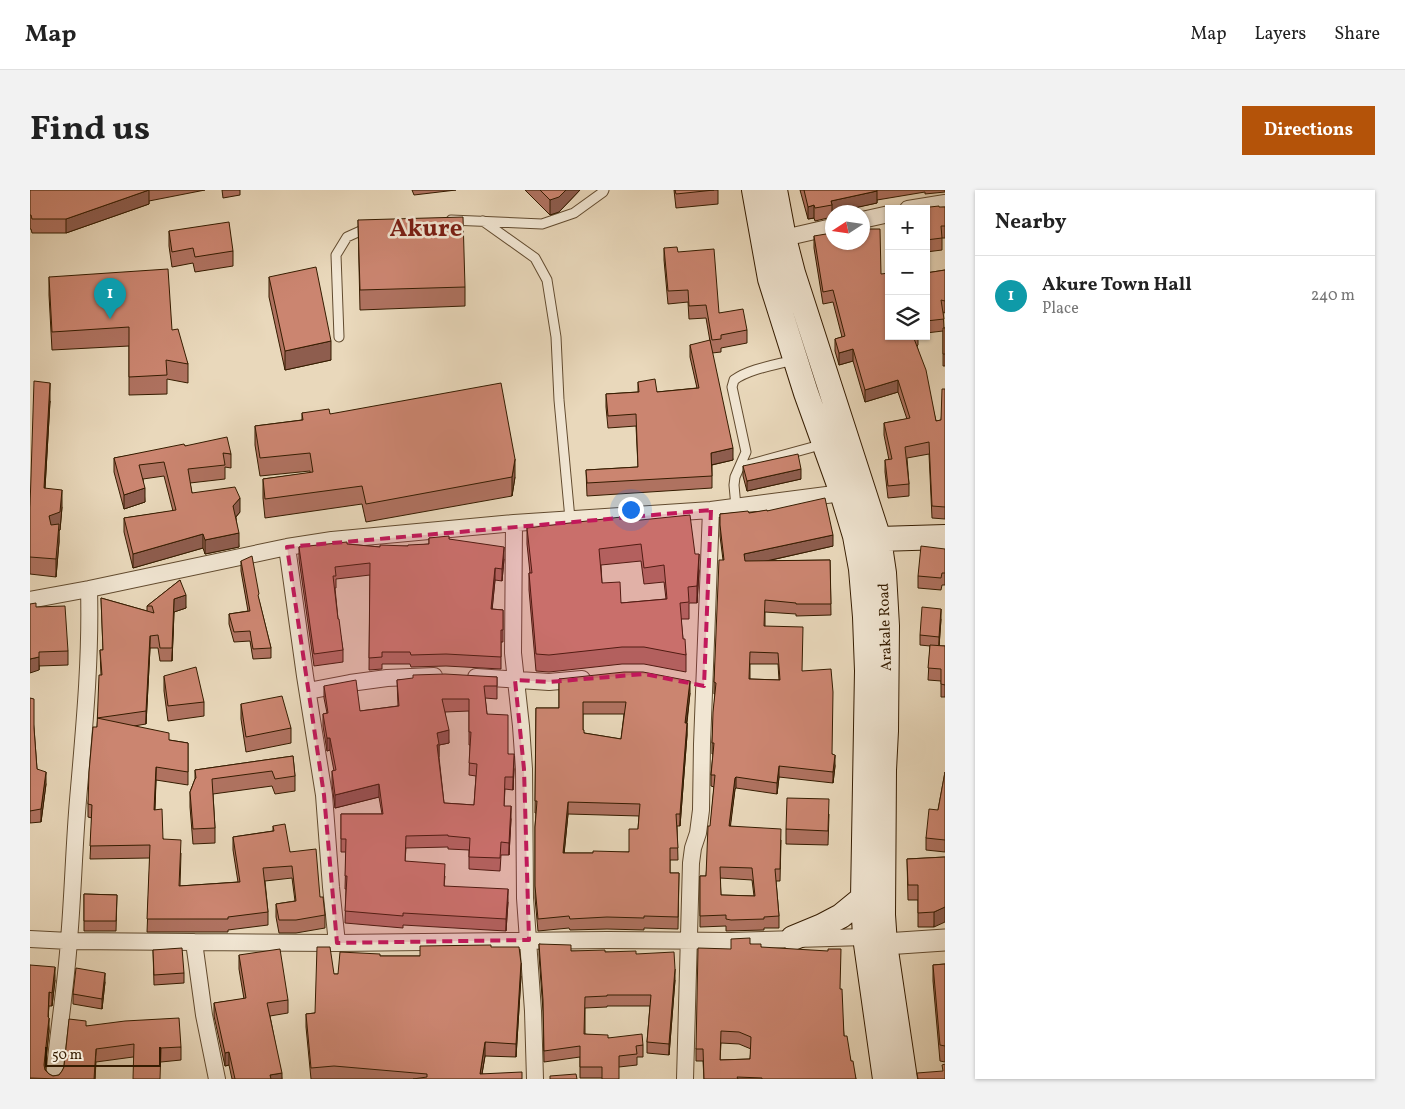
<!DOCTYPE html>
<meta charset="utf-8">
<style>
:root{--surface:#fff;--page:#f2f2f2;--text:#222;--muted:#767676;--line:#e0e0e0;--accent:#b45309}
body{margin:0;font-family:Vollkorn,serif;background:var(--page);color:var(--text)}
.controls{position:absolute;right:15px;top:15px;display:grid;overflow:hidden;border-radius:0px;box-shadow:0 1px 4px #0004}
.controls button{width:45px;height:45px;display:grid;place-items:center;padding:0;border:0;border-bottom:1px solid var(--line);background:var(--surface);color:var(--text);font:25px sans-serif}
.compass{position:absolute;left:795px;top:15px;width:45px;height:45px;border-radius:50%;background:var(--surface);box-shadow:0 1px 4px #0004;rotate:258deg}
.scale{position:absolute;left:15px;bottom:12px;width:116px;box-sizing:border-box;padding-left:5px;border:2px solid #351c00;border-top:0;font-size:14px;line-height:18px;white-space:nowrap;color:#351c00;-webkit-text-stroke:4px #f1e6d3;paint-order:stroke}
.you{position:absolute;left:600px;top:319px;width:18px;height:18px;margin:-12px;border:4px solid #fff;border-radius:50%;background:#1a73e8;box-shadow:0 0 0 8px #1a73e833}
.badge{display:grid;place-items:center;width:32px;height:32px;border-radius:50%;background:var(--accent);color:#fff;font-size:16px;font-weight:700}
.pin{position:absolute;translate:-50% -41px;filter:drop-shadow(0 1px 2px #0008)}
.pin::after{content:'';position:absolute;top:26px;width:18px;height:15px;background:inherit;clip-path:polygon(0 0,100% 0,50% 100%)}
.list{margin:0;padding:0;list-style:none}
h2{display:flex;justify-content:space-between;align-items:center;height:65px;margin:0;padding:0 20px;font-size:21px}
h2 small{font-size:16px;font-weight:400;color:var(--muted)}
.list li{display:grid;grid-template-columns:32px 1fr auto;gap:15px;align-items:center;box-sizing:border-box;height:80px;padding:0 20px;border-top:1px solid var(--line)}
.list b{display:block;font-size:19px;white-space:nowrap}
.list p{margin:0;font-size:16px;white-space:nowrap;color:var(--muted)}
.list em{font-size:16px;font-style:normal;color:var(--muted)}
.icon{flex:none;width:28px;height:28px;fill:none;stroke:currentColor;stroke-width:2;stroke-linecap:round;stroke-linejoin:round}
.map{position:relative;flex:none;width:915px;height:889px;overflow:hidden;border-radius:0px}
header{display:flex;align-items:center;gap:30px;box-sizing:border-box;height:70px;padding:0 25px;background:var(--surface);border-bottom:1px solid var(--line)}
header strong{font-size:24px}
nav{display:flex;gap:28px;margin-inline-start:auto;font-size:18px}
.intro{display:flex;align-items:center;justify-content:space-between;box-sizing:border-box;height:120px;padding:0 30px}
h1{margin:0;font-size:35px}
.button{padding:12px 22px;border-radius:0px;background:var(--accent);color:#fff;font-size:18px;font-weight:700}
main{display:flex;gap:30px;padding:0 30px}
aside{flex:1;background:var(--surface);border-radius:0px;box-shadow:0 1px 4px #0004}
.map>svg:first-child{display:block}
</style>
<header>
<strong>Map</strong>
<nav><a>Map</a><a>Layers</a><a>Share</a></nav>
</header>
<div class="intro"><h1>Find us</h1><a class="button">Directions</a></div>
<main>
<div class="map">
<svg width="915" height="889" viewBox="0 0 915 889">
<rect width="100%" height="100%" fill="#e9d8bb"/>
<filter id="stains"><feTurbulence type="fractalNoise" baseFrequency=".004" numOctaves="4"/><feColorMatrix values="0 0 0 0 .2 0 0 0 0 .09 0 0 0 0 .02 0 0 0 .5 -.17"/></filter>
<radialGradient id="worn" r=".72"><stop offset=".6" stop-color="#630" stop-opacity="0"/><stop offset="1" stop-color="#630" stop-opacity=".3"/></radialGradient>
<g fill="none" stroke-linecap="round" stroke-linejoin="round">
<!-- service casing -->
<g stroke="#624b2f" stroke-width="11">
<path id="service" d="M421,30L512,34L544,23L573,2L574,0
M453,31L505,68L517,90L526,147L529,210L540,329
M309,147L306,65L317,47L337,38
M710,277L794,254
M706,317L704,295L705,287L716,262L702,197L704,190C719,179 745,175 764,170"/>
</g>
<!-- minor casing -->
<g stroke="#624b2f" stroke-width="18">
<path id="minor" d="M878,19L915,13
M832,30L859,24
M754,48L802,37
M484,333L483,463L491,536L494,579L495,708L503,821L505,889
M257,357L275,486L294,605L301,697L307,753
M0,410L59,399L257,357L302,350L484,333L681,320L812,303
M446,487L519,492L552,489
M278,501L320,493L357,488L404,486
M0,749L39,751L307,753L578,750L701,751L835,747
M164,752L174,825L187,889
M24,889C28,843 36,796 39,750C43,703 44,657 48,610C54,540 61,470 59,399
M655,889L661,673L663,658L668,643L671,620L672,554L681,320"/>
</g>
<!-- tertiary casing -->
<g stroke="#624b2f" stroke-width="23">
<path id="tertiary" d="M855,754L915,750"/>
</g>
<!-- secondary casing -->
<g stroke="#351c00" stroke-width="26">
<path id="secondary" d="M724,0L740,89L776,203L812,303L825,346L831,379L835,427L837,481L833,708L835,747L855,889
M745,0L754,48L763,83L849,349L854,383L857,436L856,541L854,580L853,725L855,754L875,889
M849,349L915,347
M763,748L792,736L811,726L833,708"/>
</g>
<!-- service -->
<use href="#service" stroke="#f1e6d3" stroke-width="9"/>
<!-- minor -->
<use href="#minor" stroke="#f1e6d3" stroke-width="16"/>
<!-- tertiary -->
<use href="#tertiary" stroke="#f1e6d3" stroke-width="21"/>
<!-- secondary -->
<use href="#secondary" stroke="#f1e6d3" stroke-width="24"/>
</g>
<!-- wall -->
<path fill="#af7260" stroke="#351c00" fill-rule="evenodd" d="M0,0H175L119,11V14L36,43H2L1,39H0Z
M192,0H210V5L193,8Z
M382,0H426L384,5Z
M495,0H550L529,22L520,25Z
M644,0H688V14L646,18Z
M770,0H915V2L895,4V2L847,10V13L802,22V27L785,31L784,28L778,29Z
M915,17V48H912V60L896,62V19Z
M328,30L435,97V116L330,120Z
M139,41L203,61V76L165,82L163,73L142,77L139,56Z
M784,46L851,84L859,146H888V155L887,156L906,231L911,230L915,199V329L902,328L899,264L877,268L879,294V306L858,308L855,282V270H859L854,245V233L877,229L868,202L835,212L823,171L809,175L805,161V149L812,147L803,112L793,114L784,58Z
M634,58L648,62L689,123L717,140V153L691,158V162L682,163L703,270L682,275V298L557,306L556,280L608,277L606,236L578,238L576,217V204L608,202V192L627,202L667,198L660,167V155L681,157L676,128L659,129L658,112L638,114L634,70Z
M915,80V123L913,122L914,138H915V176H913V141L896,143V83Z
M19,87L142,140L158,174V193L137,189V204L99,205V156L22,160L19,105Z
M239,87L301,170L255,180L239,107Z
M20,211L15,298L32,317L30,340H29V352L26,387L0,384V317Z
M272,223L300,224L485,287L482,306L336,332L332,314L235,328L233,308V289L280,283V281L230,286L225,255V236L272,230Z
M155,256L201,264V278L195,277V289L160,293L162,303L210,322L206,327L209,357L175,364L173,358L103,378L94,342V328L143,321L134,286L113,289L115,312L94,319L84,282V268Z
M713,276L771,289L717,301L713,286Z
M737,321L803,356L737,371L800,370L801,425L766,426V424L735,422V436L772,481L802,564L805,576L803,593L749,587L747,604L706,598L705,599L700,636L751,650L750,691H746L749,726V738H734V740L696,741V736L670,737V686H676L684,597L681,596V585L683,564H682V553L685,504H684V492L693,370L690,346V324ZM720,474H748L749,490L720,489ZM690,688L722,690L724,706L691,705Z
M601,331L665,364L669,381L667,413H659V429H651L653,449L656,465V482L614,474H592L519,482L506,481L499,400V383H500L497,354V338ZM611,371L614,394L634,392L636,409L591,413L572,393L571,375Z
M399,348L419,349L474,369L472,391L465,390L462,419L473,420V452H471V479L416,476L381,477L380,474H352V479L339,480L340,385L306,389V398H305L308,429L313,460V472L284,476L269,369V357L317,354L350,357L378,356L399,354Z
M915,359V395H912L911,400L888,398V386Z
M211,371L229,410L241,458V468L223,469L220,451L204,452L199,434V424L218,421L211,381Z
M150,390L156,418L144,422L142,471H130L128,458H120L116,534L104,536L139,550L158,553V595L126,590L125,620L133,649L151,663L150,696L208,692L203,660V647L243,641V636L290,707L295,725V738L266,743H249L246,727V714L265,711L262,688L235,691L238,722V735L198,740V742H117L120,668L60,669L62,628L58,627V614L67,537L71,485L70,460H73L71,408L117,421V416Z
M6,417L38,461V475L9,476V480Z
M911,429L909,456H915V507H911V491L898,490L900,456L890,455V445Z
M134,486L174,512V526L138,531L134,501Z
M467,487V509L455,508L457,524L478,564L484,579L483,600L475,599L474,616L481,629L479,665H471L470,681L439,679V660L418,659V657L376,658L375,671L415,686L414,696L478,712L476,741L373,735V738L315,733L316,699H315L316,662H311V624H352L349,607L305,618L302,594V581H304L300,560L297,561L293,536V524L297,523L294,508V496L330,521L368,516L367,490ZM439,521V555H440L439,585L446,586L444,615L414,613L409,567V555L419,553L415,522Z
M529,489L660,503L657,533V545L650,636H647L648,670H640V683H649L648,739L614,738V740L577,739L540,740L539,738L508,741L505,708V637L506,623H505L506,518H529ZM553,524H594L591,549L554,543L553,540ZM538,624L609,626L608,639L599,662L563,663H534Z
M0,508L4,538L7,579L16,594L11,632L0,633Z
M211,514L261,538V553L216,562L211,529Z
M263,566L265,586V601L245,604L242,596L183,604L185,638V653L163,654L160,617V602L165,589V580Z
M915,582V662L896,660V648L908,620Z
M799,624L798,655L756,654V639Z
M915,667L904,737H888V710H878L877,669Z
M54,704L87,705L86,741H54Z
M509,754L541,761L575,762L606,764L645,790L639,865L617,863V852L620,816H577V817L555,818V844L578,848L613,855V867H607V875L589,877L572,888H550V867L514,872L513,821L509,765Z
M720,754L731,757L810,799L814,846L826,889H674L673,871H666V859L701,759ZM691,853L709,854L721,859L720,869L690,870Z
M461,757L491,786L486,867L455,866L452,884L492,889H281L276,837V824L285,823L304,784H308L350,766H390Z
M123,760L154,783V793L124,795Z
M209,765L258,810V823L240,826L252,889H202L199,875L195,876L184,826V813L214,809L209,779Z
M915,774V872L910,871L903,791V775Z
M0,775L25,790L22,816H19L18,828L19,841L15,879L19,884L23,886L29,885L32,881L56,836L151,857V870L131,872L103,867L66,872L65,889H0Z
M75,792L72,819L43,814V804Z"/>
<!-- shaded-wall -->
<path fill="#8e5d4e" stroke="#351c00" d="M119,0V14L36,43V29Z
M536,0H550L529,22L520,25V10Z
M847,1V13L802,23V15L801,11Z
M784,15V28L778,29V17Z
M301,151V170L255,180V161Z
M823,159V171L809,175V163Z
M868,190V202L835,212V200Z
M20,193V211L14,315V298Z
M703,258V270L681,275V263Z
M485,269V287L482,306V287Z
M771,279V289L717,301V291Z
M115,298V312L94,319V305Z
M32,300V317L30,340H29V352L26,387V369L19,343V326Z
M210,308V322L203,330V316Z
M209,343V357L175,364V350Z
M173,344V358L103,378V364Z
M803,345V356L714,376V364Z
M474,357V369L472,391V379Z
M669,364V381L667,413V396Z
M465,378V390L461,431V419Z
M156,405V418L144,422L142,471L144,409Z
M911,419V429L909,457V447Z
M120,446V458L116,534V521Z
M9,467V480L0,483V469Z
M660,491V503L655,545V533Z
M657,533V545L650,636V624Z
M419,540V553L409,555V567H407V543Z
M297,548H300V560L297,561Z
M805,565V576L803,593V582Z
M484,566V579L483,600V587Z
M749,576V587L747,604V593Z
M126,577V590L124,633V620Z
M16,582V594L11,632V619Z
M706,587V598L705,599L699,648V636L705,588Z
M349,594V607L305,618V605Z
M538,612V624L533,675V663Z
M481,616V629L479,665V653Z
M478,699V712L476,741V729Z
M915,717V732L904,737V722Z
M491,773V786L486,867V854Z
M25,777V790L22,816V803Z
M645,779V790L639,865V854Z
M75,783V792L72,819V809Z
M19,802L18,840L19,828V841L14,888V875Z
M455,852V866L451,889L450,884Z
M66,859L65,889H64Z
M199,862V875L195,876V863Z
M252,883V889H240V885Z"/>
<!-- building -->
<path fill="#cb8570" stroke="#351c00" fill-rule="evenodd" d="M0,0H119L36,29H2L1,25H0Z
M510,0H536L529,7L520,10Z
M645,0H684L646,4Z
M774,0H847V1L801,11L802,15L785,18L784,15L778,17Z
M909,16V17H915V36H911L912,48L896,50V19H882Z
M433,27L435,97L330,100L328,30Z
M199,32L203,61L165,67L163,58L142,62L139,41Z
M832,39H850L851,84L859,83V146H883L896,180L906,231L911,230L912,199H915V317L902,316L899,252L875,257L879,294L858,296L855,270L862,269L854,233L880,228L868,190L835,200L823,159L809,163L805,149L815,146L803,100L793,102L784,46L802,43V52H832Z
M647,57L648,62L684,59L689,123L713,119L717,140L691,145V149L682,150L676,115L659,116L658,100L638,101L634,58Z
M286,77L301,151L255,161L239,87Z
M138,79L142,140L148,139L158,174L136,170L137,185L99,187V137L22,142L19,87Z
M915,80V111L911,110L914,129L896,131V83Z
M913,138H915V164H913Z
M680,150L703,258L681,263L682,286L557,293L556,280L608,277L606,224L578,226L576,204L609,202L608,192L625,189L627,202L669,198L660,155Z
M4,191L20,193L14,298L32,300L30,322L19,326L21,335L29,334L26,369L0,367V317Z
M471,193L485,269L482,287L336,314L332,296L235,309L233,289L283,282L280,263L230,268L225,236L273,230L272,223L299,219L300,224Z
M197,247L201,264L193,263L195,275L158,279L162,303L205,297L210,308L203,316L209,343L175,350L173,344L103,364L94,328L146,320L134,272L109,275L115,298L94,305L84,268L154,254L155,256Z
M768,264L771,279L717,291L713,276Z
M795,308L803,345L714,364L715,371L800,370L801,414H766V413L735,410L734,436L773,437L772,481L801,479L803,502L802,564L805,565L803,582L749,576L747,593L706,587L705,588L699,636L751,639L750,679H745L749,726L734,727V729L701,730L696,729V725L670,726V686H676L678,636H680L685,585H681L684,553H682L683,522L686,493L684,492L689,370H694L690,335V324L718,321L719,323L737,320V321ZM720,462L748,463L750,490L719,489ZM690,677L722,678L725,706L691,705Z
M660,325L665,364H669L667,396L658,397L659,412L650,413L653,449H655L656,465L614,457H592L519,465L506,464L499,383H502L497,338L600,326L601,331ZM611,354L614,378L634,375L637,409L591,413L590,392L572,393L569,359Z
M419,346V349L474,357L472,379L465,378L461,419L473,420V440H471V467L416,464L381,465L380,462H352V467L339,468L340,373L305,377L306,386H303L308,429H309L313,460L284,464L269,357L317,352V354L350,357V355L378,356V355L399,354V348Z
M891,356L915,359V383H912L911,388L888,386Z
M222,366L229,404L228,405L241,458L223,459L220,441L204,442L199,424L220,421L211,371Z
M150,390L156,405L144,409L142,458H130L128,445L120,446L116,521L67,528L139,543V550L158,553V582L126,577L124,620L132,619L133,649L151,650L149,696L210,692L203,647L244,641L243,636L255,634L260,662L286,659L290,707H293L295,725L266,730H249L246,714L266,711L262,676L233,678L238,722L198,727V729H117L120,655L60,656L62,615L58,614L59,582L63,537H67L69,485H72L70,460H73L71,408L124,423L122,416H117Z
M6,413V417L35,416L38,461L9,462V467L0,469V414Z
M892,417L911,419L909,447L890,445Z
M900,455L915,456V495L911,494V479L898,478Z
M166,477L174,512L138,516L134,486Z
M594,482H613L660,491L655,533H657L650,624H646L648,658H640V683H649L648,727L614,726V728L577,727L540,729L539,726L508,729L505,696V637L507,611H505L506,518H529V489ZM553,512H596L591,549L554,543V540H553ZM538,612L610,614L608,639H599V662L563,661V663H533Z
M415,484L467,487V496H454L457,524L478,525V564H484V566L483,587H475L474,616H481L479,653L471,652L470,668L439,667L440,648L418,646V645L376,646L375,671L415,674L414,696L478,699L476,729L373,723V726L315,721L317,686H315L316,649H311V624H353L349,594L305,605L302,581L306,580L300,548H297L293,524L298,523L294,496L326,490L330,521L369,516L367,490L383,488V485ZM412,509H439V542H441L439,573L447,574L444,615L414,613L407,555L409,554L407,543L419,540Z
M252,506L261,538L216,547L211,514Z
M0,508L4,509V538L7,579L16,582L11,619L0,621Z
M263,566L265,586L245,589L242,581L182,589L185,638L163,639L160,602L165,589L166,588L165,580Z
M915,582V650L896,648L899,619L908,620Z
M757,608L799,609L798,641L756,639Z
M915,667V717L904,722L888,723V695H878L877,669Z
M54,704L87,705L86,731H54Z
M720,748V754H731V757L798,761V759H811L810,799H812L814,846H817L821,871H823L826,889H732V888L707,887L708,889H674L673,859H666L668,758L701,759V749ZM691,841L709,842L721,847L720,869L690,870Z
M509,754L541,755V761L575,760V762L606,761V764L644,762L645,779L639,854L617,852L621,805H577V806L555,807L554,844L578,845V848L612,844L613,855L606,856L607,864L589,866V889H572V877H550V856L514,861L513,810Z
M461,755V757H489L491,773L486,854L455,852L450,884L492,882V889H383L397,887V884L304,876L281,878L276,824L285,823L287,757H300L304,784H308L310,762L350,764V766H390V756Z
M152,758L154,783L124,785L123,760Z
M250,759L258,810L237,813L252,883L240,885L241,889H205L199,862L195,863L184,813L216,808L209,765Z
M915,774V856L910,855L903,775Z
M0,775L25,777L22,803L19,802L18,827L19,828L14,875L15,880L19,884L23,886L29,885L32,881L34,877L39,829L56,831V836L95,831L149,828L151,857L131,858L130,889H103L104,854L66,859L64,889H29L0,888Z
M46,778L75,783L72,809L43,804Z
M915,874V889H888L887,883L913,881L912,875Z
M546,884L547,889H520V886Z"/>
<!-- marked area -->
<path fill="#c2185b" fill-opacity="0.2" stroke="#c2185b" stroke-width="4" stroke-dasharray="10 6" stroke-linejoin="round" d="M681,320L674,496L614,484L519,492L485,490L494,579L499,750L307,753L294,605L257,357Z"/>
<g text-anchor="middle" dominant-baseline="central" stroke-width="5" stroke-linejoin="round" paint-order="stroke">
<!-- street labels -->
<g font-size="15" fill="#351c00" stroke="#f1e6d3">
<text transform="translate(856 437) rotate(-92)">Arakale Road</text>
</g>
<!-- town labels -->
<g font-size="25" font-weight="bold" fill="#7a1f14" stroke="#f1e6d3">
<text x="396" y="39">Akure</text>
</g>
</g>
<rect width="100%" height="100%" filter="url(#stains)"/>
<rect width="100%" height="100%" fill="url(#worn)"/>
</svg>
<div class="controls">
<button>+</button>
<button>−</button>
<button><svg class="icon" aria-label="layers" viewBox="0 0 24 24"><path d="M12 4l9 5-9 5-9-5zM3 14l9 5 9-5"/></svg></button>
</div>
<svg class="compass" viewBox="-18 -18 36 36"><path d="M0-13l5 13h-10z" fill="#e53935"/><path d="M0 13l5-13h-10z" fill="#767676"/></svg>
<div class="scale">50 m</div>
<div class="you"></div>
<div class="pin badge" style="left:80px;top:129px;background:#0f9aa8">1</div>
</div>
<aside>
<h2>Nearby<small></small></h2>
<ul class="list">
<li><span class="badge" style="background:#0f9aa8">1</span><div><b>Akure Town Hall</b><p>Place</p></div><em>240 m</em></li>
</ul>
</aside>
</main>
